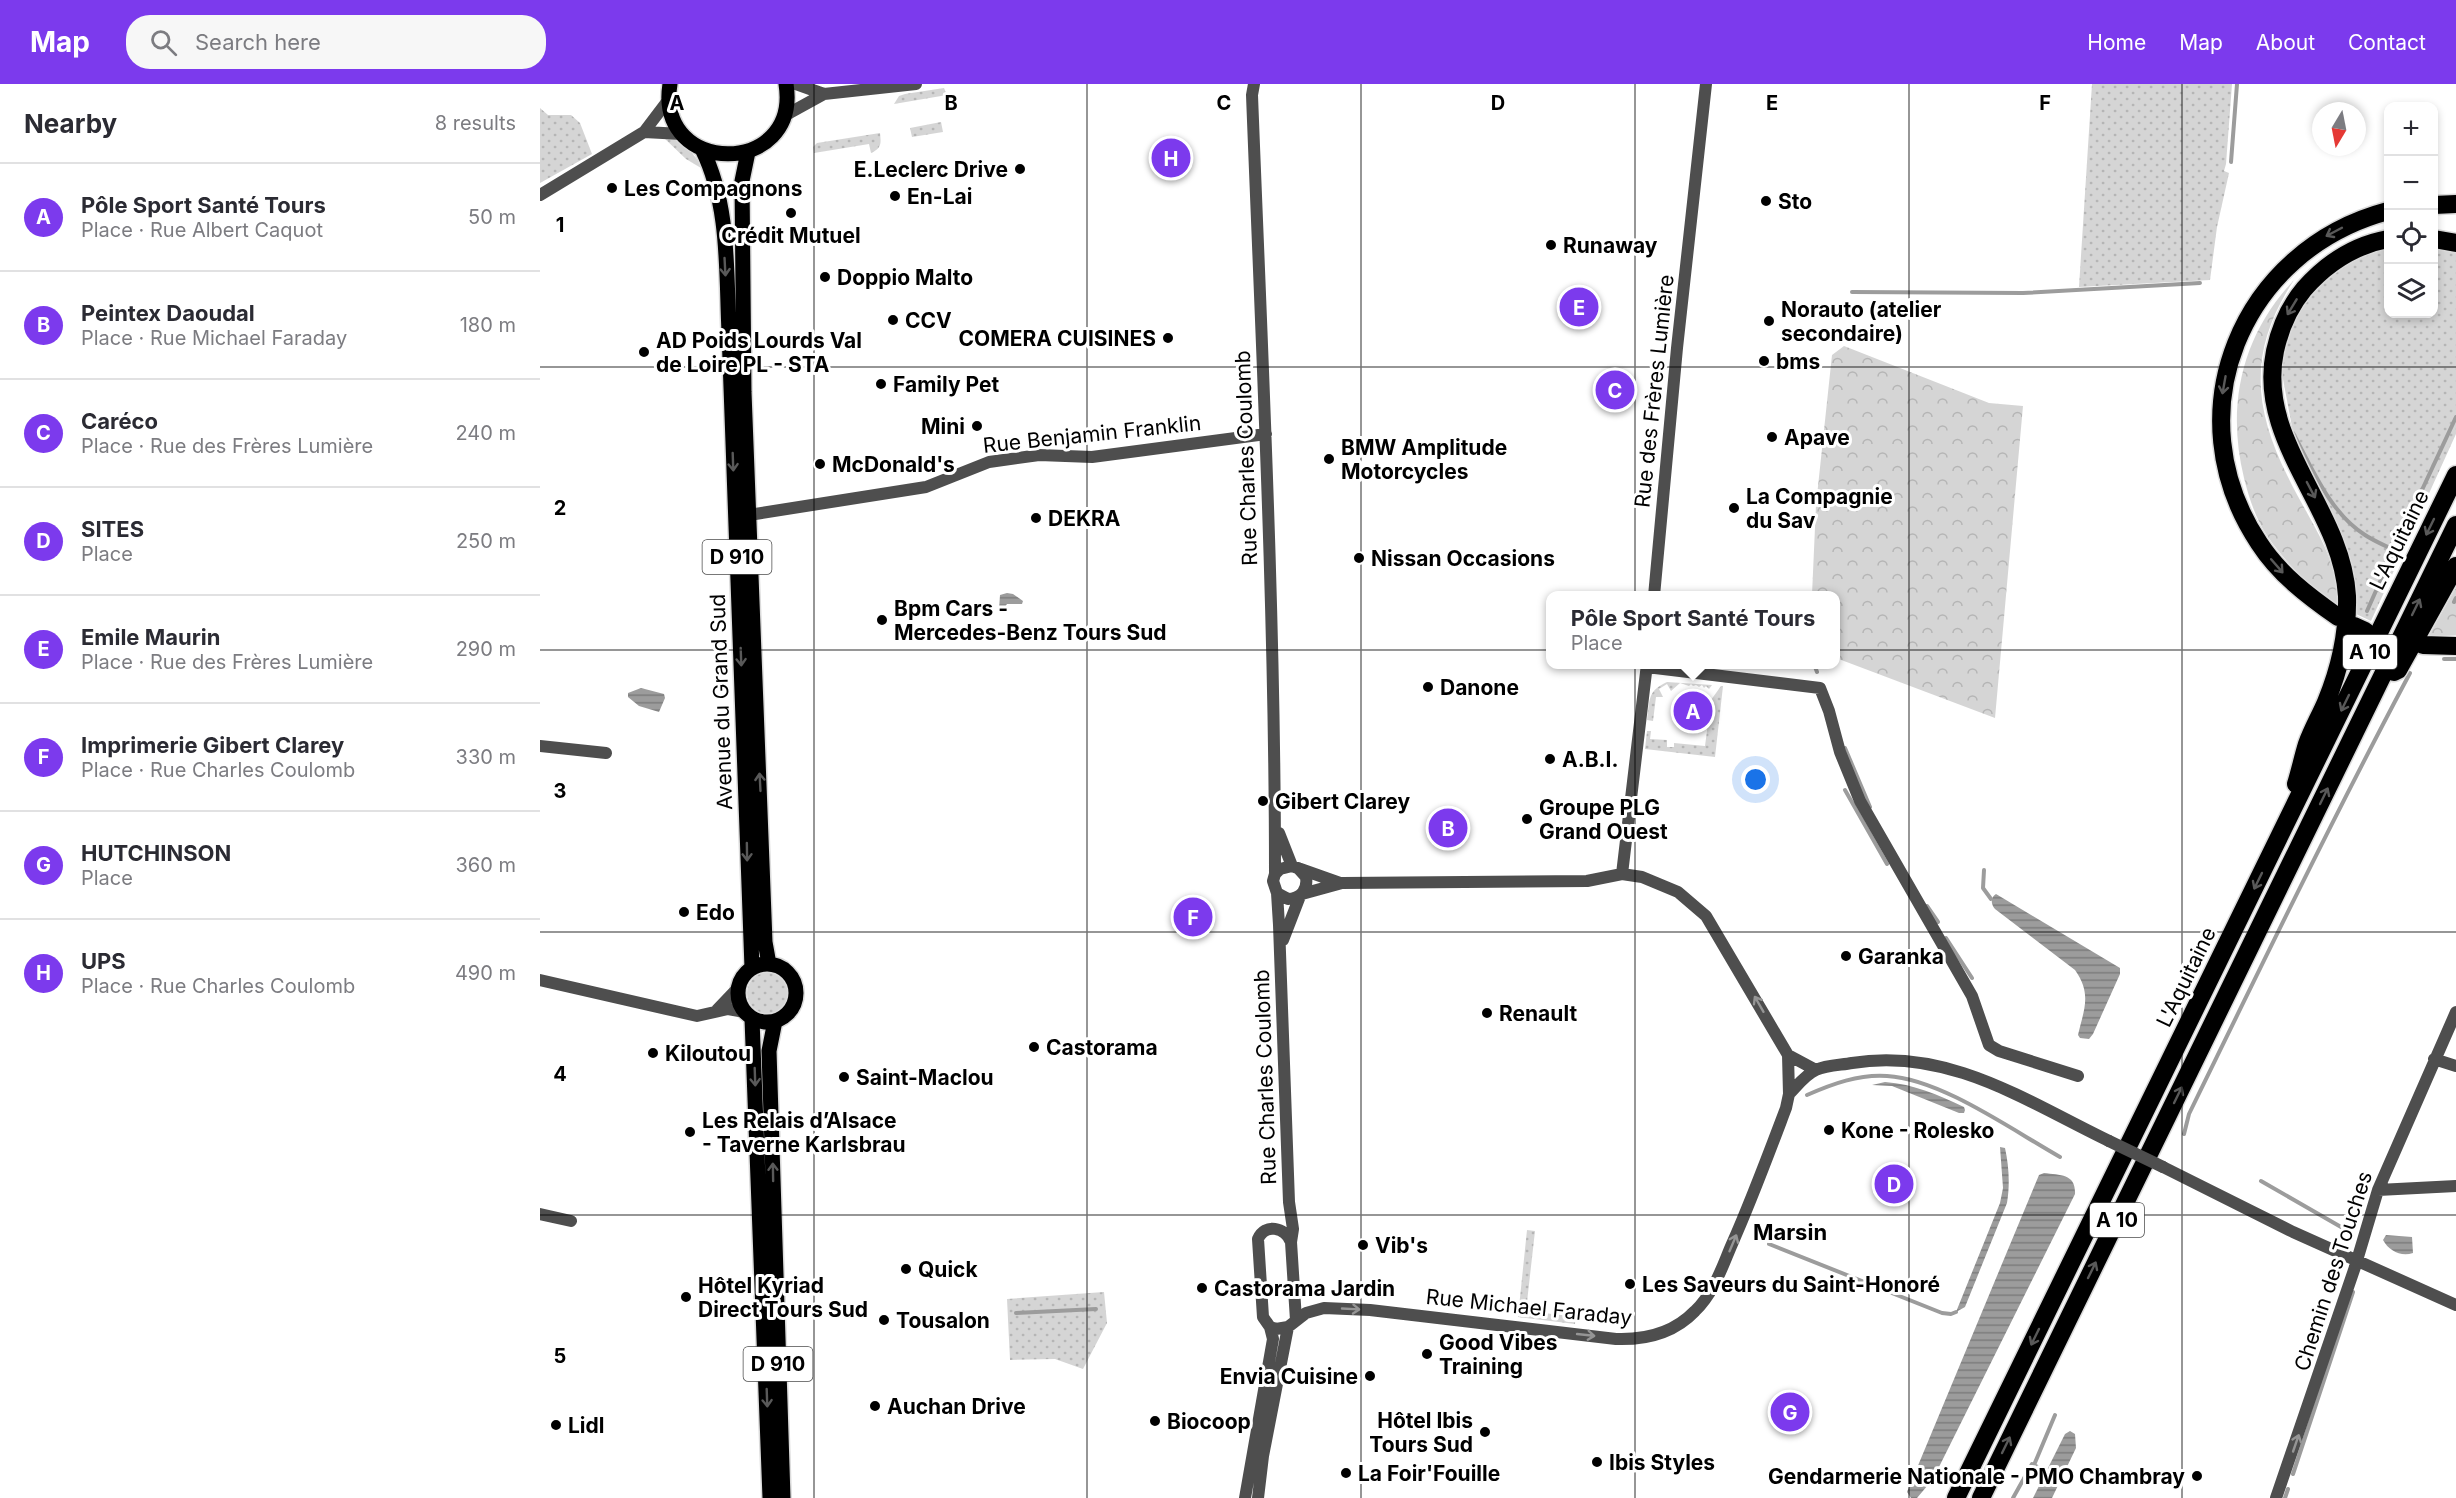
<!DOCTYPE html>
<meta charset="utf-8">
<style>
:root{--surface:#fff;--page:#f7f7f7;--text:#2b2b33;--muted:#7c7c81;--line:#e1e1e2;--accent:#7c3aed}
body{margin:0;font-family:Inter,sans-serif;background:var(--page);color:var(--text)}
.controls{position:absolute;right:18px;top:18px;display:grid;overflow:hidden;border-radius:12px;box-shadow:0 3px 9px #0003}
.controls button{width:54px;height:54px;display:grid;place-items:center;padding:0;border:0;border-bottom:2px solid var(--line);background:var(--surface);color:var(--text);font:30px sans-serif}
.compass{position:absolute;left:1772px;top:18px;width:54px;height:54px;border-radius:50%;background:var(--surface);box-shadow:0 3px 9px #0003;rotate:190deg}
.you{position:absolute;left:1216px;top:696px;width:21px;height:21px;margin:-15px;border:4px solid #fff;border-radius:50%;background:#1a73e8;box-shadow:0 0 0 9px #1a73e833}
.badge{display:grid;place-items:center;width:39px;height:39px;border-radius:50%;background:var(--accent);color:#fff;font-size:20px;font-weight:700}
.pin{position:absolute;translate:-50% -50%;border:3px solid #fff;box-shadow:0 2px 6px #0006}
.popup{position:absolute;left:1006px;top:507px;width:294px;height:78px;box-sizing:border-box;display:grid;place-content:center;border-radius:12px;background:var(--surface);filter:drop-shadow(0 2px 4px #0005);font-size:20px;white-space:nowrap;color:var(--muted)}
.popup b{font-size:22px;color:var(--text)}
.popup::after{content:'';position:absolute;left:50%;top:100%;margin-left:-12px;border:12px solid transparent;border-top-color:var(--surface)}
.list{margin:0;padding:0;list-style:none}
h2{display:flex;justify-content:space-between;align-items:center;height:78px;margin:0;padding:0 24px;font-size:26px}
h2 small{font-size:20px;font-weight:400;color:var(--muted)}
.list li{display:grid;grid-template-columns:39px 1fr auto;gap:18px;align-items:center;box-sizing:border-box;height:108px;padding:0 24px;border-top:2px solid var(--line)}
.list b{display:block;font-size:22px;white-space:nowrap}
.list p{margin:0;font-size:20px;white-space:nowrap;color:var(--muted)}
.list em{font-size:20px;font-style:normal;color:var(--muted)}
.icon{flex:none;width:33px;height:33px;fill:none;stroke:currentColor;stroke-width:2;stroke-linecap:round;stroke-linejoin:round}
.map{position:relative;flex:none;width:1916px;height:1414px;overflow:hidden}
header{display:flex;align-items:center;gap:36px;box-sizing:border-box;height:84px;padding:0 30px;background:var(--accent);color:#fff}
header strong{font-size:28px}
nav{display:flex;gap:33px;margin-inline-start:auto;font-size:21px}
.search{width:420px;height:54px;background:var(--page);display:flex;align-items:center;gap:15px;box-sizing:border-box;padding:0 21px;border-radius:24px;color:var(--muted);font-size:22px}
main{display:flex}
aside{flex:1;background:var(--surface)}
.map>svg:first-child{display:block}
</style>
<header>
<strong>Map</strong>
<div class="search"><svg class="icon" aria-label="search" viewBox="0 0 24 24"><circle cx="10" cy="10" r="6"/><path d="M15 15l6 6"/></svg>Search here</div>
<nav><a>Home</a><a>Map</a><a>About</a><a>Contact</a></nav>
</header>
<main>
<aside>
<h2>Nearby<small>8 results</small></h2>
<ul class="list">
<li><span class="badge">A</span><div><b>Pôle Sport Santé Tours</b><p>Place · Rue Albert Caquot</p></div><em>50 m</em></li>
<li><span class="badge">B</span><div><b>Peintex Daoudal</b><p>Place · Rue Michael Faraday</p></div><em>180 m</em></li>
<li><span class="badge">C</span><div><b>Caréco</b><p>Place · Rue des Frères Lumière</p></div><em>240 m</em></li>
<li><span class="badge">D</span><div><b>SITES</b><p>Place</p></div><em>250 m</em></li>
<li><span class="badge">E</span><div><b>Emile Maurin</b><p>Place · Rue des Frères Lumière</p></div><em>290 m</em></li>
<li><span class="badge">F</span><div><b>Imprimerie Gibert Clarey</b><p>Place · Rue Charles Coulomb</p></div><em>330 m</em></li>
<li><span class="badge">G</span><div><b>HUTCHINSON</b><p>Place</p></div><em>360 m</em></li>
<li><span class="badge">H</span><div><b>UPS</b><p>Place · Rue Charles Coulomb</p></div><em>490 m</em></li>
</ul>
</aside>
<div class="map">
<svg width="1916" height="1414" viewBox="0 0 1916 1414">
<defs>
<pattern id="grass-dots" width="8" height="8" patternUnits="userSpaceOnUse" patternTransform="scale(1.5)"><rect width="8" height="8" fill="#d5d5d5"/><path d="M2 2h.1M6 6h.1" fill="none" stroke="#b5b5b5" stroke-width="1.8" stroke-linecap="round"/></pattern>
<pattern id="forest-crowns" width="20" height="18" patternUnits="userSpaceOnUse" patternTransform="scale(1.5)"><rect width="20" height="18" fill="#d5d5d5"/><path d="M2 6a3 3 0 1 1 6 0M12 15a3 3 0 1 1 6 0" fill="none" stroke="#b5b5b5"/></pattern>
<pattern id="water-rules" width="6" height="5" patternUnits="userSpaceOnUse" patternTransform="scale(1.5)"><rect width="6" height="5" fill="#9c9c9c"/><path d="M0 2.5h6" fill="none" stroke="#7d7d7d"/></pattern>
</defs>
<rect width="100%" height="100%" fill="#fff"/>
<!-- grass -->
<path fill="url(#grass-dots)" d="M1552,0H1692L1686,80L1684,87L1689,89L1677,143L1670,196L1539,203Z
M404,4L407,11L354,20L359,12L365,10Z
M0,24L8,31H31L40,39L52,70L0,99Z
M401,38L403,48L372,53L370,44Z
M340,49C341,59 342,64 331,69L329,60L274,69L273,63L277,59Z
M130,52L144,60L163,82L161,84L146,75L124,54Z
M1848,160V230H1894V160L1916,164V350L1831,537L1814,529L1747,348L1752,343L1743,295L1737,293C1739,254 1759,213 1789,187C1800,178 1834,167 1848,160Z
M1127,598L1172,601L1169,605L1166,602L1164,604L1162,601L1159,603L1156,601L1153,602L1151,600L1149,602L1140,599L1131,607L1127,600L1119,605L1123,613H1116L1113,637L1107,636C1110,616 1107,607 1127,598Z
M1181,602H1183L1175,673L1105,665L1107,647H1111L1110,655L1127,656V663H1134V659L1165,662L1171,616Z
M207 909a21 21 0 1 1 42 0a21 21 0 1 1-42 0Z
M987,1146L995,1147L986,1227L1030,1232L1031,1222H1036L1035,1240L978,1233Z
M564,1208L567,1239L543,1285L515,1275L470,1276L467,1215Z"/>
<!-- forest -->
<path fill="url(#forest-crowns)" d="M1754,196C1709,265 1712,321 1748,393C1770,439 1797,469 1799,523C1772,504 1747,481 1728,453C1716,436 1709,414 1704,394C1686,321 1702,251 1754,196Z
M1304,262L1449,319L1483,322L1455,634L1296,574V512L1272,511L1276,421L1292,271Z
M1916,504V551L1888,553L1915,505Z"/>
<!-- water -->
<path fill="url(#water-rules)" d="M467,509L473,510L483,517L482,520H467L462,527L459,526L460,511Z
M101,604L124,610L125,614L119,628L99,622L88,613V609Z
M1456,810L1580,884V890L1553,950L1549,955L1540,954L1538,951C1544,925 1552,910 1535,886L1455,825C1451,820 1450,814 1456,810Z
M1345,998C1374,1000 1398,1011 1424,1023L1425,1026L1424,1029H1419L1352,1002L1332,1001Z
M1460,1063L1465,1064C1469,1082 1470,1101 1467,1119L1425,1223L1416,1228L1460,1119L1463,1104Z
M1504,1089C1521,1091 1536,1090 1535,1110L1393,1395L1377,1414H1371L1367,1408L1499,1091Z
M1846,1151L1872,1153L1873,1169C1861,1173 1849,1167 1843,1156Z
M1530,1347L1535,1350L1536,1364L1512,1414H1493L1525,1350Z"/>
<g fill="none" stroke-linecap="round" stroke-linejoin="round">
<!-- stream -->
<path stroke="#9c9c9c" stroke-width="4" d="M1691,78L1697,0
M1312,208L1483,209L1660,199
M1753,349C1772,384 1790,429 1825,451C1834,457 1844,461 1854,466L1916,333
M1914,518L1916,514
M1827,527L1854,466
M1904,575H1916
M1274,580L1277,588
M1305,664L1330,723
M1305,706L1347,780
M1444,786L1443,804L1451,815
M1387,822L1398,838
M1406,854L1432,894
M1267,1011C1292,1000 1319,990 1347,992C1401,995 1472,1046 1520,1073
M1644,1050L1649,1030C1721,882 1793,734 1870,589
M1721,1097L1808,1147
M1229,1160L1402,1229L1411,1230L1416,1228
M476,1229L556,1225
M1494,1381L1515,1331
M1753,1390L1813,1208
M1473,1414L1492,1380L1507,1388
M1745,1414L1748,1405"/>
<!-- primary casing -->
<g stroke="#dbdbdb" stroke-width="18">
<path id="primary" d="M130,0C115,93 261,93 246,0
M162,65C190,121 186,188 189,248L212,884
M208,68L202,97L204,308L225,858L229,880
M198 909a29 29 0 1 1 58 0a29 29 0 1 1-58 0Z
M212,935L230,1414
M235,937L229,967L243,1414"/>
</g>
<!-- motorway casing -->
<g stroke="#dbdbdb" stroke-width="21">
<path id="motorway" d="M1894,121L1916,120
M1894,155L1916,159
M1798,533C1768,512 1739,490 1719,459C1633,330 1701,166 1848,127
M1814,542L1825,547
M1883,561L1916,562
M1854,588L1858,586L1916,482
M1756,700C1760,687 1763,673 1767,660C1772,646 1780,632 1786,618C1800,584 1808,550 1807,512C1802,424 1716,358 1735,267C1740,244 1749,223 1764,205C1786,180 1815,161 1848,155
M1416,1414L1916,391
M1441,1414L1916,441"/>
</g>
<!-- minor -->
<path stroke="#4e4e4e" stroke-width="12" d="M256,0L284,10L376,0
M714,0L712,11C722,270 735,530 735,790L733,797L737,809L739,841L749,1118L753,1145L751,1158L756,1236
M244,32L284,10
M104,48L142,50
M0,111L104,48L129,15
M209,431L386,403L449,378L499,371L552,373L726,350
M1114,512L1137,264L1166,0
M1107,583L1280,604L1289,627L1300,668L1320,717L1432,912L1449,961L1459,967L1538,992
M0,662L66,669
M739,749L752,782
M735,790L740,785L752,782L800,799
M1082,790L1107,580
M737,809L748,815C761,814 768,806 766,793L758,784
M743,856L760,812
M0,896L157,932L188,925L205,928
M177,926L198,904
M1248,971L1276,986
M1894,975L1916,982
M1249,1010C1257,1002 1266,990 1276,986C1286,981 1302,981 1312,979C1408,963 1486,1017 1569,1057
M1623,1083L1753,1148L1916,1221
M1838,1106L1916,1102
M0,1130L31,1137
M730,1243L736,1245L748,1243L766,1229L784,1224L830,1226L1076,1255C1105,1256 1134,1249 1155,1227C1174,1209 1182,1183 1192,1160C1212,1115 1229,1069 1246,1024L1249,1010L1248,971L1166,832L1138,808L1102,793L1082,790L1047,797L802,799L762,810
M705,1414L733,1255L730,1243L723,1233L718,1155C725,1139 745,1143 751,1158
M718,1414L723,1372L748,1243
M1736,1414L1815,1183L1838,1106L1916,928"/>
<!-- primary -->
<use href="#primary" stroke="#000" stroke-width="15"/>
<!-- motorway -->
<use href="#motorway" stroke="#000" stroke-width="18"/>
<!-- minor-bridge -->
<path stroke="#4e4e4e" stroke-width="12" d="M1569,1057L1623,1083"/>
</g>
<!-- one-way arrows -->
<defs><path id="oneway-shaft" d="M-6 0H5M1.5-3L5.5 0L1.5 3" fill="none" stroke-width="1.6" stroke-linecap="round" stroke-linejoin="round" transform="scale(1.5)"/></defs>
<g stroke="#595959">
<use href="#oneway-shaft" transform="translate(1794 148) rotate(152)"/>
<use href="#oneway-shaft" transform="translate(185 183) rotate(87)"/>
<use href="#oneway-shaft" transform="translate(1752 223) rotate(121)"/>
<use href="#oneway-shaft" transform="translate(1684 301) rotate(100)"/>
<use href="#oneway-shaft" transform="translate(193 378) rotate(88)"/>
<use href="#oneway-shaft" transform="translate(1771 406) rotate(62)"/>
<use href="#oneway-shaft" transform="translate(1890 443) rotate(116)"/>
<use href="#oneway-shaft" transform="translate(1737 482) rotate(49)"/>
<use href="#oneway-shaft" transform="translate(1876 523) rotate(-64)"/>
<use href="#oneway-shaft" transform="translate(201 573) rotate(88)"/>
<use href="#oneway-shaft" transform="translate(1805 619) rotate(116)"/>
<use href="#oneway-shaft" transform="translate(220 698) rotate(-93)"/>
<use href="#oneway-shaft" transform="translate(1784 712) rotate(-64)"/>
<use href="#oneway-shaft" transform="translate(207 768) rotate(89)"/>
<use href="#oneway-shaft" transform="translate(1718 797) rotate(116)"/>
<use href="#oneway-shaft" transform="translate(215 993) rotate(88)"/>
<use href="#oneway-shaft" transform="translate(1638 1011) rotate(-64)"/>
<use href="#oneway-shaft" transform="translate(233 1088) rotate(-91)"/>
<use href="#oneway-shaft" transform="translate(1552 1186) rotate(-64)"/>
<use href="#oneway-shaft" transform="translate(1495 1253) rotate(116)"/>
<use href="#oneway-shaft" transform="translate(227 1314) rotate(88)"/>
<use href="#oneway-shaft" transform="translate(1466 1361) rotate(-64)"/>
</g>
<g stroke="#959595">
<use href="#oneway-shaft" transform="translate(1219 920) rotate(-120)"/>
<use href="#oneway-shaft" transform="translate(1193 1159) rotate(-67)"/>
<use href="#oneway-shaft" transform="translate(811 1225) rotate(3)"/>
<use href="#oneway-shaft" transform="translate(1046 1251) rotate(6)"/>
<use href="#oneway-shaft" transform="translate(1756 1359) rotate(-71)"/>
</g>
<!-- grid -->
<path fill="none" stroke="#000" stroke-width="1.5" stroke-opacity="0.55" d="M274,0V1414M547,0V1414M821,0V1414M1095,0V1414M1369,0V1414M1642,0V1414M0,283H1916M0,566H1916M0,848H1916M0,1131H1916"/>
<!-- markers -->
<g fill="#000" stroke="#fff" stroke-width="2">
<circle cx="480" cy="85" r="6"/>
<circle cx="72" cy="104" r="6"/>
<circle cx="355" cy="112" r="6"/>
<circle cx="1226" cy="117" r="6"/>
<circle cx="251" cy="129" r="6"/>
<circle cx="1011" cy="161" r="6"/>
<circle cx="285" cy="193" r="6"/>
<circle cx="353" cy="236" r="6"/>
<circle cx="1229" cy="237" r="6"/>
<circle cx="628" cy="254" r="6"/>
<circle cx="104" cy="268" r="6"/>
<circle cx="1224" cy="277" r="6"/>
<circle cx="341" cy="300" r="6"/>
<circle cx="437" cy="342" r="6"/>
<circle cx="1232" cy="353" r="6"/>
<circle cx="789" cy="375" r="6"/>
<circle cx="280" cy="380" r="6"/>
<circle cx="1194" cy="424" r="6"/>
<circle cx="496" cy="434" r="6"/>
<circle cx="819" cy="474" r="6"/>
<circle cx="342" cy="536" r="6"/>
<circle cx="888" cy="603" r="6"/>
<circle cx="1010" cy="675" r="6"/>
<circle cx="723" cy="717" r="6"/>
<circle cx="987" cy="735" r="6"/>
<circle cx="144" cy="828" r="6"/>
<circle cx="1306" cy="872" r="6"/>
<circle cx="947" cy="929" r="6"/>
<circle cx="494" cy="963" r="6"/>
<circle cx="113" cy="969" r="6"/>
<circle cx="304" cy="993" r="6"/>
<circle cx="1289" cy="1046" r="6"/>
<circle cx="150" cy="1048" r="6"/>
<circle cx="823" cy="1161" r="6"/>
<circle cx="366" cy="1185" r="6"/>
<circle cx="1090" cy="1200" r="6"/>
<circle cx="662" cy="1204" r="6"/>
<circle cx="146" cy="1213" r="6"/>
<circle cx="344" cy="1236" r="6"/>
<circle cx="887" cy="1270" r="6"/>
<circle cx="830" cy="1292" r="6"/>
<circle cx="335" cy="1322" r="6"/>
<circle cx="615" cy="1337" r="6"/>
<circle cx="16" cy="1341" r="6"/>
<circle cx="945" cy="1348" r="6"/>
<circle cx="1057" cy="1378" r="6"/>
<circle cx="806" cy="1389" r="6"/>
<circle cx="1657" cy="1392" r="6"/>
</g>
<g text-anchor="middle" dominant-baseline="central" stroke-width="6" stroke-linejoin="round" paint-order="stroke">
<!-- shield labels -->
<g fill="#fff" stroke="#4c4c4c" stroke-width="1.5">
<rect x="162.5" y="456" width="69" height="34" rx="4.5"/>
<rect x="1803" y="551" width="54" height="34" rx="4.5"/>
<rect x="1550" y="1119" width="54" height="34" rx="4.5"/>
<rect x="203.5" y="1263" width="69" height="34" rx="4.5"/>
</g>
<g font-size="20" font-weight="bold" fill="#000">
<text x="197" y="473">D 910</text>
<text x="1830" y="568">A 10</text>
<text x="1577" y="1136">A 10</text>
<text x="238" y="1280">D 910</text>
</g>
<!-- poi labels -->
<g font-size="21" font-weight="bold" fill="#000" stroke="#fff" text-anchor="start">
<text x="468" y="85" text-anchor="end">E.Leclerc Drive</text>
<text x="84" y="104">Les Compagnons</text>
<text x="367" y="112">En-Lai</text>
<text x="1238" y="117">Sto</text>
<text x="251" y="151" text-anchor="middle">Crédit Mutuel</text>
<text x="1023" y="161">Runaway</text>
<text x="297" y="193">Doppio Malto</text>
<text x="1241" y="225">Norauto (atelier<tspan x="1241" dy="24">secondaire)</tspan></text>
<text x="365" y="236">CCV</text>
<text x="616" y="254" text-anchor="end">COMERA CUISINES</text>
<text x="116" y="256">AD Poids Lourds Val<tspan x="116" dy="24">de Loire PL - STA</tspan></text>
<text x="1236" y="277">bms</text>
<text x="353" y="300">Family Pet</text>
<text x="425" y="342" text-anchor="end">Mini</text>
<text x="1244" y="353">Apave</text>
<text x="801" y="363">BMW Amplitude<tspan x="801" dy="24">Motorcycles</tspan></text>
<text x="292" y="380">McDonald's</text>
<text x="1206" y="412">La Compagnie<tspan x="1206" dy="24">du Sav</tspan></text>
<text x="508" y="434">DEKRA</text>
<text x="831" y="474">Nissan Occasions</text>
<text x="354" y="524">Bpm Cars -<tspan x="354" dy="24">Mercedes-Benz Tours Sud</tspan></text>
<text x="900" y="603">Danone</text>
<text x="1022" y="675">A.B.I.</text>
<text x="735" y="717">Gibert Clarey</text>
<text x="999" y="723">Groupe PLG<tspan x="999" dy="24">Grand Ouest</tspan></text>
<text x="156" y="828">Edo</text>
<text x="1318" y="872">Garanka</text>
<text x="959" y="929">Renault</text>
<text x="506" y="963">Castorama</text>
<text x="125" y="969">Kiloutou</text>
<text x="316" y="993">Saint-Maclou</text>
<text x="162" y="1036">Les Relais d’Alsace<tspan x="162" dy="24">- Taverne Karlsbrau</tspan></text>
<text x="1301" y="1046">Kone - Rolesko</text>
<text x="835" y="1161">Vib's</text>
<text x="378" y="1185">Quick</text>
<text x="1102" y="1200">Les Saveurs du Saint-Honoré</text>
<text x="158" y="1201">Hôtel Kyriad<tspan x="158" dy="24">Direct Tours Sud</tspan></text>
<text x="674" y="1204">Castorama Jardin</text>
<text x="356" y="1236">Tousalon</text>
<text x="899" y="1258">Good Vibes<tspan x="899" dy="24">Training</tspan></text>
<text x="818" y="1292" text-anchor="end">Envia Cuisine</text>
<text x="347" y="1322">Auchan Drive</text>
<text x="933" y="1336" text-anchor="end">Hôtel Ibis<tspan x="933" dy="24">Tours Sud</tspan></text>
<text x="627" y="1337">Biocoop</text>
<text x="28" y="1341">Lidl</text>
<text x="1069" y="1378">Ibis Styles</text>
<text x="818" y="1389">La Foir'Fouille</text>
<text x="1645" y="1392" text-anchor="end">Gendarmerie Nationale - PMO Chambray</text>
</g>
<!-- street labels -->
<g font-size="21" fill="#000" stroke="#fff">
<text transform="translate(1114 307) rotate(-84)">Rue des Frères Lumière</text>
<text transform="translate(552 350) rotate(-6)">Rue Benjamin Franklin</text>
<text transform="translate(706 374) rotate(-92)">Rue Charles Coulomb</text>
<text transform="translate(1859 456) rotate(-64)">L'Aquitaine</text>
<text transform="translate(181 618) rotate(-92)">Avenue du Grand Sud</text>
<text transform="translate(1646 893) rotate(-64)">L'Aquitaine</text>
<text transform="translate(725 993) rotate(-92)">Rue Charles Coulomb</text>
<text transform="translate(1793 1187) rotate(-72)">Chemin des Touches</text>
<text transform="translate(989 1223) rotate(6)">Rue Michael Faraday</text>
</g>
<!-- neighbourhood labels -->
<g font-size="22" font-weight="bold" fill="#000" stroke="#fff">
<text x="1250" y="1148">Marsin</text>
</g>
</g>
<g font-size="20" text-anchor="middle" font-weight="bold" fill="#000" stroke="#fff" stroke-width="6" stroke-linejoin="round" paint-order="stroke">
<text x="137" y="26">A</text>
<text x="411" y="26">B</text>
<text x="684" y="26">C</text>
<text x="958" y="26">D</text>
<text x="1232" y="26">E</text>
<text x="1505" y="26">F</text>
<text x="20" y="148">1</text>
<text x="20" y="431">2</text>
<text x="20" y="714">3</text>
<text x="20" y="997">4</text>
<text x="20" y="1279">5</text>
</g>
</svg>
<div class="controls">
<button>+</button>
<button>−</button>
<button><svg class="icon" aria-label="locate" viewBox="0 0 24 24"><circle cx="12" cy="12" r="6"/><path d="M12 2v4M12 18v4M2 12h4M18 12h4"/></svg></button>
<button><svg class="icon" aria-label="layers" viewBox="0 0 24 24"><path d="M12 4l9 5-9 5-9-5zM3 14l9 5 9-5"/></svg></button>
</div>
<svg class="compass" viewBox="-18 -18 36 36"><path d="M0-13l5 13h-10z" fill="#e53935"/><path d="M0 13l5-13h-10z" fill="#7c7c81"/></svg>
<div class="you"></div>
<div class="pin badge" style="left:1153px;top:627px">A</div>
<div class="popup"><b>Pôle Sport Santé Tours</b>Place</div>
<div class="pin badge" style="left:908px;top:744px">B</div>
<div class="pin badge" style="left:1075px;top:306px">C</div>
<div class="pin badge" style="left:1354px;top:1100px">D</div>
<div class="pin badge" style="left:1039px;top:223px">E</div>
<div class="pin badge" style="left:653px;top:833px">F</div>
<div class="pin badge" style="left:1250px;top:1328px">G</div>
<div class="pin badge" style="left:631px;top:74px">H</div>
</div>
</main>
